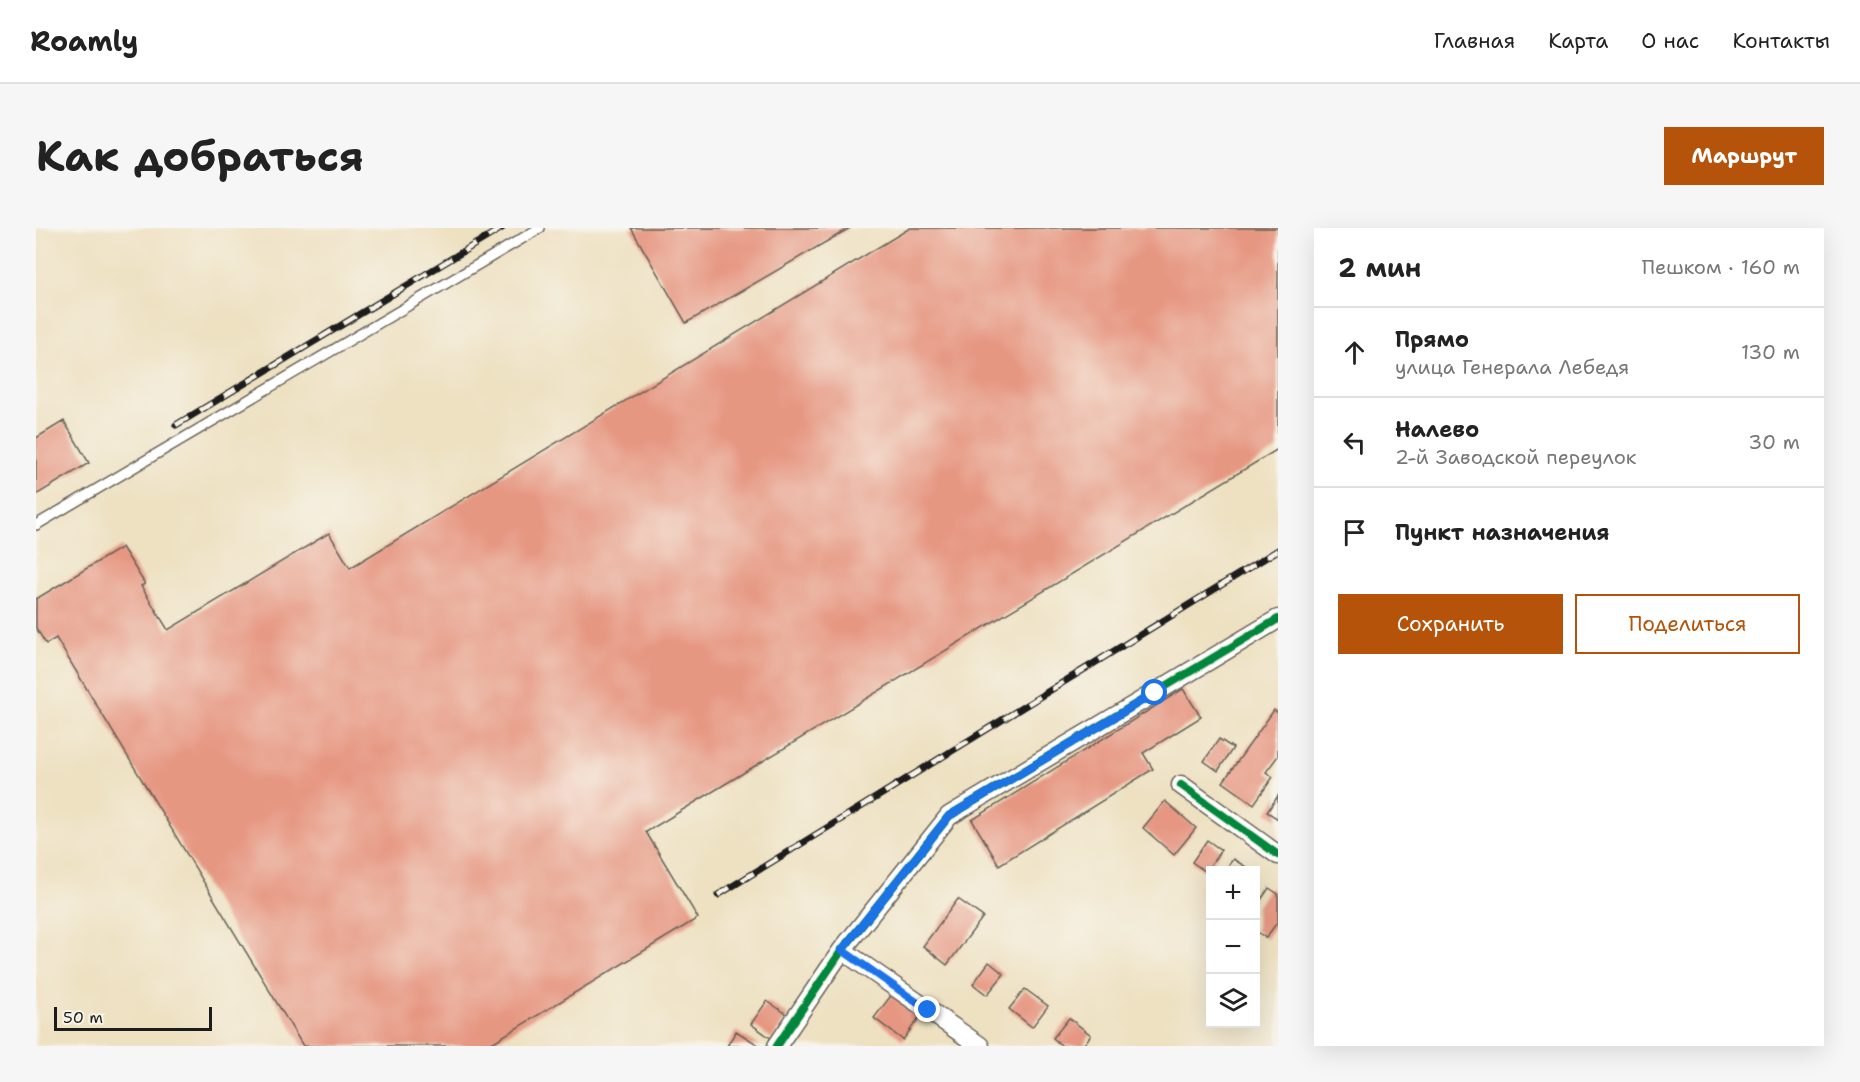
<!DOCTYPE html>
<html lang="ru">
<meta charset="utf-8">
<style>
:root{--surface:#fff;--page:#f6f6f6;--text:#222;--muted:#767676;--line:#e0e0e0;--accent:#b45309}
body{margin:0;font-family:"Shantell Sans",sans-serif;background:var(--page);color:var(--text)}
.controls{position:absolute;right:18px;bottom:18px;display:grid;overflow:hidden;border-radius:0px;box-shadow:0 6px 24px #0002}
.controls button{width:54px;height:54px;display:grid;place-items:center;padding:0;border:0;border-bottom:2px solid var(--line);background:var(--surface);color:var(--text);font:30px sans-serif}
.scale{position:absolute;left:18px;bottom:15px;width:158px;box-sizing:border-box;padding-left:6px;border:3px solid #1c1c1c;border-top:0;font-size:16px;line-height:21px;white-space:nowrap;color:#1c1c1c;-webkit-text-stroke:4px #f7f3e8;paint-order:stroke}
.stop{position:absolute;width:18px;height:18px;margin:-14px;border:4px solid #1a73e8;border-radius:50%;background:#fff}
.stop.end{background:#1a73e8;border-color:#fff;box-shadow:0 2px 6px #0008}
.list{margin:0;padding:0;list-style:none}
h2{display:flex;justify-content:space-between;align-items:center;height:78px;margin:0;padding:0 24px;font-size:26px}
h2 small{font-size:20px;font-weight:400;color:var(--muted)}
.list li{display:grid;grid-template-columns:39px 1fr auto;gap:18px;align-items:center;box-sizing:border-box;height:90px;padding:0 24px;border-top:2px solid var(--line)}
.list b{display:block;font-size:22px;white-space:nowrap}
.list p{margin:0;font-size:20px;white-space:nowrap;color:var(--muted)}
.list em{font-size:20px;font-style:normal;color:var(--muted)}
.actions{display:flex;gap:12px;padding:18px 24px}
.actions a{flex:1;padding:14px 0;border:2px solid var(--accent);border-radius:0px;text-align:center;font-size:21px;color:var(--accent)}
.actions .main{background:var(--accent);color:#fff}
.icon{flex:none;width:33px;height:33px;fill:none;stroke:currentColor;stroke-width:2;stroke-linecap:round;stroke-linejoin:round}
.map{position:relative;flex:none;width:1242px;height:818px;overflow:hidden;border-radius:0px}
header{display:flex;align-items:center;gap:36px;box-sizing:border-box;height:84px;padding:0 30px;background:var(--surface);border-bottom:2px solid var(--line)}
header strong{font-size:28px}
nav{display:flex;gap:33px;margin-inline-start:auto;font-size:21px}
.intro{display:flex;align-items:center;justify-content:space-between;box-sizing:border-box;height:144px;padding:0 36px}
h1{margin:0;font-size:42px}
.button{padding:15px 27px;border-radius:0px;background:var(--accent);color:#fff;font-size:21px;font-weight:700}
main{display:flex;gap:36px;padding:0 36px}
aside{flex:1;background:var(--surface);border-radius:0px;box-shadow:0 6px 24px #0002}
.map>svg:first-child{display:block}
</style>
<header>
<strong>Roamly</strong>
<nav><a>Главная</a><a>Карта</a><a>О нас</a><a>Контакты</a></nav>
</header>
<div class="intro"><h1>Как добраться</h1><a class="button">Маршрут</a></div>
<main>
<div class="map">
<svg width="1242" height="818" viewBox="0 0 1242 818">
<rect width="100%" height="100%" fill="#f7f3e8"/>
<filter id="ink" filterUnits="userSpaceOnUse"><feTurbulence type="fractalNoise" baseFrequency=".0167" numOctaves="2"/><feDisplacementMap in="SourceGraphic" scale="12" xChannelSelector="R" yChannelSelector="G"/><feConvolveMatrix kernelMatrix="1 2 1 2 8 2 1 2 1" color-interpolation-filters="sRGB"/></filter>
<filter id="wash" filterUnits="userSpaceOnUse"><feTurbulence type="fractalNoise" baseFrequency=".008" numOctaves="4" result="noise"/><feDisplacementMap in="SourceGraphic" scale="24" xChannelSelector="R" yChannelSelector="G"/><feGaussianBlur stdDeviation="1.35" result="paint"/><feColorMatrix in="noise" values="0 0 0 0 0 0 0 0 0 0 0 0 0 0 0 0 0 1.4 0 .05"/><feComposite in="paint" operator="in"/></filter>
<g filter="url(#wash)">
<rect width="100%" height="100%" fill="#eee1c2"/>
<g id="blocks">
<!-- building -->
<path fill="#e69782" d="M595,0H814L650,95Z
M874,0H1242V221L610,604L662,690L451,818H267L20,410L10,416L0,400V371L86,319L109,356L105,358L132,402L293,305L314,340Z
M28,193L53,235L0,267V210Z
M1147,461L1165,489L1107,525L1117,541L963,637L936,592Z
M1238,482L1242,485V528L1230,544L1237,549L1218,576L1187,554Z
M1183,511L1197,520L1182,543L1168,533Z
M1242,568V591L1231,584Z
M1129,573L1160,600L1138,627L1107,600Z
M1171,612L1185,622L1170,644L1156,634Z
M1197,631L1215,642H1189Z
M1233,660L1242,666V693L1230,710L1220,703V679Z
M922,671L947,689L911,737L887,718Z
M953,734L968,746L951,767L937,756Z
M989,761L1012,778L996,799L973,781Z
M857,765L885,787L867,812L838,790Z
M731,773L752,787L736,811L715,796Z
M1033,790L1055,807L1047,818H1026L1017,810Z
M700,803L724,818H691Z"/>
</g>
</g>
<g filter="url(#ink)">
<use href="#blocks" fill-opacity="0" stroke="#666156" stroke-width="1.5"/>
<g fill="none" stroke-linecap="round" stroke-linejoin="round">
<!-- service casing -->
<g stroke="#666156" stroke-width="12">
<path id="service" d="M0,297L504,0"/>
</g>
<!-- minor casing -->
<g stroke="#666156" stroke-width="21">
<path id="minor" d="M1145,557L1242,627
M806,722L944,818
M741,818L806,722L913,588L1242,391"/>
</g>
<!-- service -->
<use href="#service" stroke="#fff" stroke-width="9"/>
<!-- minor -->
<use href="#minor" stroke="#fff" stroke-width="18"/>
<!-- rail casing -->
<g stroke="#1c1c1c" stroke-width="7">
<path id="rail" d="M140,197L466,0
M682,667L1242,322"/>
</g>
<!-- rail -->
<use href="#rail" stroke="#f7f3e8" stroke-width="4.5" stroke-dasharray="14" stroke-linecap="butt"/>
<!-- cycleway casing -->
<g stroke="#f7f3e8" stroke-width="11">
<path id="cycleway" d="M1145,557L1242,627
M741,818L806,722L913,588L1242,391"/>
</g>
<!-- cycleway -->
<use href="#cycleway" stroke="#00873e" stroke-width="8"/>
</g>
</g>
<g fill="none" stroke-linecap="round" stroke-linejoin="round" filter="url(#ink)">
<!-- route -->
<path stroke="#1a73e8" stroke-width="8" d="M892,782L806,722L913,588L1119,465"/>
</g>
</svg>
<div class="controls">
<button>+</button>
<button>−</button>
<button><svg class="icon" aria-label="layers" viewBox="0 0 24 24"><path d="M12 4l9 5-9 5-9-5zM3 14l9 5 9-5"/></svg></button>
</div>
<div class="scale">50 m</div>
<div class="stop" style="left:1119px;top:465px"></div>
<div class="stop end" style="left:892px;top:782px"></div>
</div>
<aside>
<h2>2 мин<small>Пешком · 160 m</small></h2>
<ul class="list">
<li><svg class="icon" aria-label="ahead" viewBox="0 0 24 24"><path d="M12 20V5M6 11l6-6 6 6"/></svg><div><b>Прямо</b><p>улица Генерала Лебедя</p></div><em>130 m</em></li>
<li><svg class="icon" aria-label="left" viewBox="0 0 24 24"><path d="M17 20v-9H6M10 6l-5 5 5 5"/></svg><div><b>Налево</b><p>2-й Заводской переулок</p></div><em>30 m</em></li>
<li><svg class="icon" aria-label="arrive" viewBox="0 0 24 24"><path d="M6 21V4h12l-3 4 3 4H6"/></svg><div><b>Пункт назначения</b></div></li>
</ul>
<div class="actions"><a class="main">Сохранить</a><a>Поделиться</a></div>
</aside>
</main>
